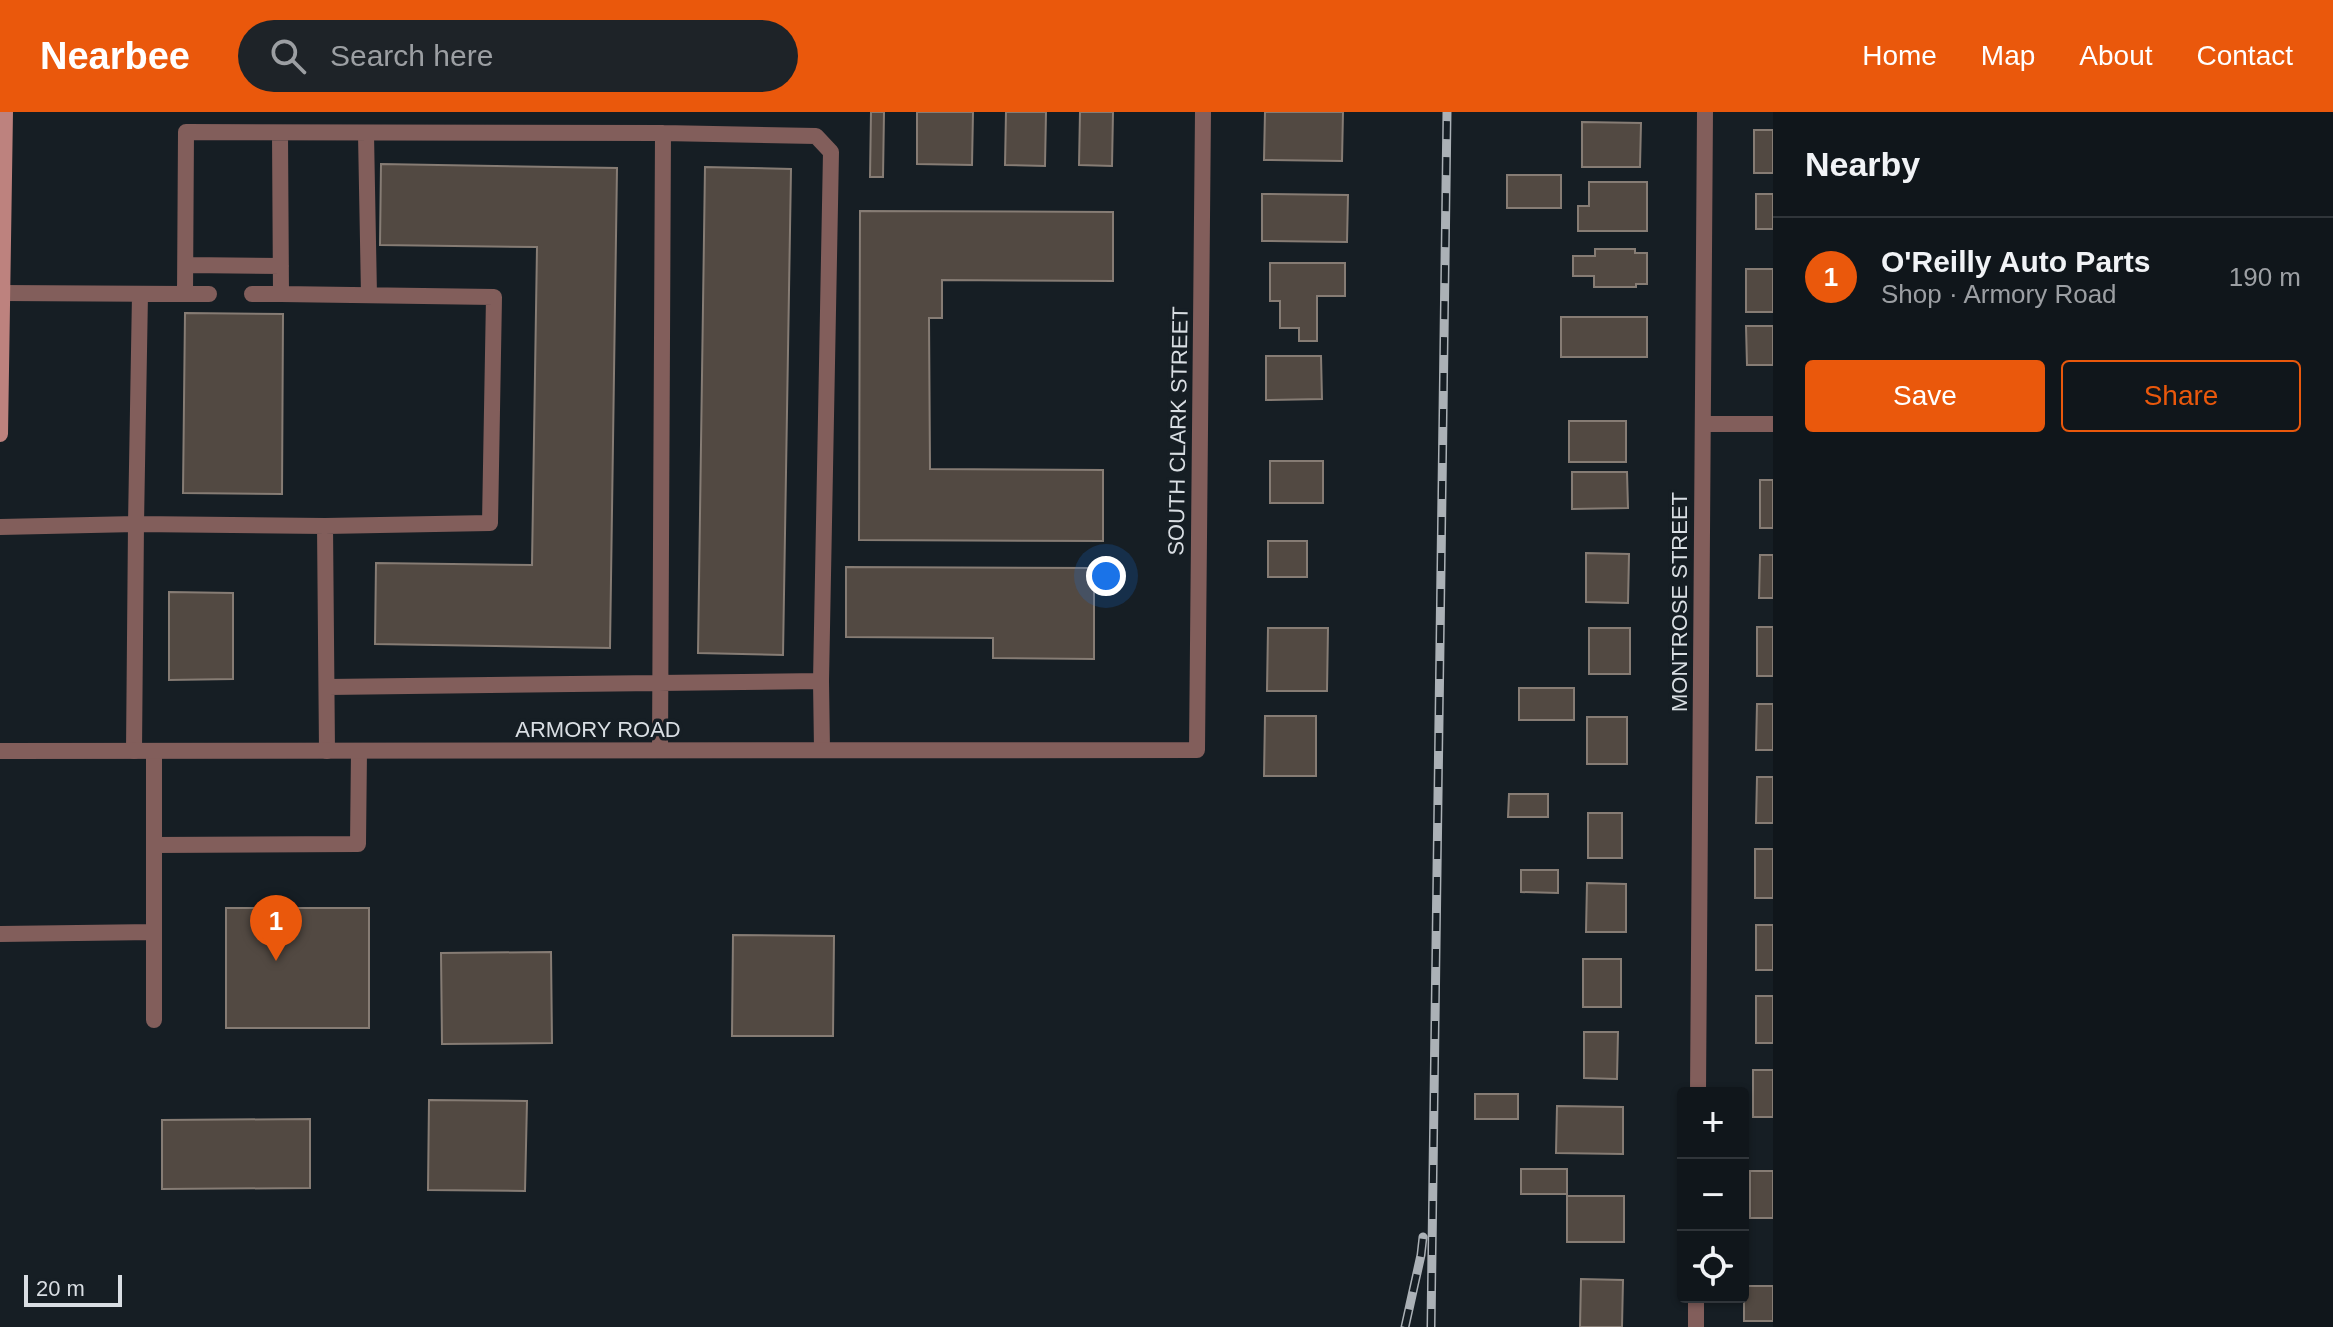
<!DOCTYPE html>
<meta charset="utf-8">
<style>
:root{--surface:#10161b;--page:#1e2328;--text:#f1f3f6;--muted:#9c9fa3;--line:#30353a;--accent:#ea580c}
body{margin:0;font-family:Helvetica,sans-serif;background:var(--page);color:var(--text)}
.controls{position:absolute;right:24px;bottom:24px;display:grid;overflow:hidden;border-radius:8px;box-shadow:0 2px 6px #0004}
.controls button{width:72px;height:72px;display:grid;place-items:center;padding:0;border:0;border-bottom:2px solid var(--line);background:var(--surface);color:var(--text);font:40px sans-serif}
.scale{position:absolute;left:24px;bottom:20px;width:98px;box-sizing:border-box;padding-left:8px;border:4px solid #d9dee3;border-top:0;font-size:22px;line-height:28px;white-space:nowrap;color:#d9dee3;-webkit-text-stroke:6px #161e24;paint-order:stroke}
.you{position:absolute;left:1106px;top:464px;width:28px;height:28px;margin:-20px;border:6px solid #fff;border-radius:50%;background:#1a73e8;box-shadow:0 0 0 12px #1a73e833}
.badge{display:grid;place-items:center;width:52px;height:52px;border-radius:50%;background:var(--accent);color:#fff;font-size:26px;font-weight:700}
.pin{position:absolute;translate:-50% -66px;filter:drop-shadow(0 2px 4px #0008)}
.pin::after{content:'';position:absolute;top:42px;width:28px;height:24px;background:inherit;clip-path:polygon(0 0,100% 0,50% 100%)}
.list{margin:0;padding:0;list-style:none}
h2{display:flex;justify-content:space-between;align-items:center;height:104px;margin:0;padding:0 32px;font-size:34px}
h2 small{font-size:26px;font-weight:400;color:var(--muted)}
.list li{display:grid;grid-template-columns:52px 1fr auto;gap:24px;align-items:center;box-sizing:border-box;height:120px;padding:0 32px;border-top:2px solid var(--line)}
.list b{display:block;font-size:30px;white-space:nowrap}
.list p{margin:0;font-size:26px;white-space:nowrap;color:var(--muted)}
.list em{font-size:26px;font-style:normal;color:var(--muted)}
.actions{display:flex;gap:16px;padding:24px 32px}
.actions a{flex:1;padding:18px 0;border:2px solid var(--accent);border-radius:8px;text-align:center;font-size:28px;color:var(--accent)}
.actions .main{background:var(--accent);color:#fff}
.icon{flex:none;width:44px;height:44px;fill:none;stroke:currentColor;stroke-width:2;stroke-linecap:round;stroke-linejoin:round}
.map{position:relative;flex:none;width:1773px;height:1215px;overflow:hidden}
header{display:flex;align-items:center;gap:48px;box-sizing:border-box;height:112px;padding:0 40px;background:var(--accent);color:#fff}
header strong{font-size:38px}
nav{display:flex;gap:44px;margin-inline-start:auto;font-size:28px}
.search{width:560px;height:72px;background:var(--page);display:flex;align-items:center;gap:20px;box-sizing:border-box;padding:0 28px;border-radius:44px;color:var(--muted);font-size:30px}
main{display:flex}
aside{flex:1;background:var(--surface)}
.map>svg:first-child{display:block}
</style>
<header>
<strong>Nearbee</strong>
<div class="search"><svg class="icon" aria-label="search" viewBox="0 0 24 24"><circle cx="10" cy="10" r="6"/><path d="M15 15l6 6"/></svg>Search here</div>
<nav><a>Home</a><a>Map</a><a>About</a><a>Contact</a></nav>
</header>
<main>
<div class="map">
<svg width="1773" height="1215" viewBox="0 0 1773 1215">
<rect width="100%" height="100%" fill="#161e24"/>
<!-- building -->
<path fill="#524942" stroke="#867c74" stroke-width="2" d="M871,0H884L883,65H870Z
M917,0H973L972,53L917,52Z
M1006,0H1046L1045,54L1005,53Z
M1080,0H1113L1112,54L1079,53Z
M1265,0H1343L1342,49L1264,48Z
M1582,10L1641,11L1640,55H1582Z
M1754,18H1773V61H1754Z
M381,52L617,56L610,536L375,532L376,451L532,453L537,135L380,133Z
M705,55L791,57L783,543L698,541Z
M1507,63H1561V96H1507Z
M1589,70H1647V119H1578V94H1589Z
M1262,82L1348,83L1347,130L1262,129Z
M1756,82H1773V117H1756Z
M860,99L1113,100V169L942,168V206H929L930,357L1103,358V429L859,428Z
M1595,137H1635V141H1647V172H1636V175H1594V164H1573V144H1595Z
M1270,151H1345V184H1317V229H1299V216H1280V189H1270Z
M1746,157H1773V200H1746Z
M185,201L283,202L282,382L183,381Z
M1561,205H1647V245H1561Z
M1746,214H1773V253H1747Z
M1266,244H1321L1322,287L1266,288Z
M1569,309H1626V350H1569Z
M1270,349H1323V391H1270Z
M1572,360H1627L1628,396L1572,397Z
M1760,368H1773V416H1760Z
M1268,429H1307V465H1268Z
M1586,441L1629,442L1628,491L1586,490Z
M1760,443H1773V486H1759Z
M846,455L1094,456V547L993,546V526L846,525Z
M169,480L233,481V567L169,568Z
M1757,515H1773V564H1757Z
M1268,516H1328L1327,579H1267Z
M1589,516H1630V562H1589Z
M1519,576H1574V608H1519Z
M1757,592H1773V638H1756Z
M1265,604H1316V664H1264Z
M1587,605H1627V652H1587Z
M1757,665H1773V711H1756Z
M1509,682H1548V705H1508Z
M1588,701H1622V746H1588Z
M1755,737H1773V786H1755Z
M1521,758H1558V781L1521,780Z
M1587,771L1626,772V820H1586Z
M226,796H369V916H226Z
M1756,813H1773V858H1756Z
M733,823L834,824L833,924H732Z
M551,840L552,931L442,932L441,841Z
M1583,847H1621V895H1583Z
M1756,884H1773V931H1756Z
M1584,920H1618L1617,967L1584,966Z
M1753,958H1773V1005H1753Z
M1475,982H1518V1007H1475Z
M429,988L527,989L525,1079L428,1078Z
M1557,994L1623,995V1042L1556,1041Z
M310,1007V1076L162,1077V1008Z
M1521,1057H1567V1082H1521Z
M1750,1059H1773V1106H1750Z
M1567,1084H1624V1130H1567Z
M1581,1167L1623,1168L1622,1215H1580Z
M1744,1174H1773V1209H1744Z"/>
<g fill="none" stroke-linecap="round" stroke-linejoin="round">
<!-- service -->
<path stroke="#825e5b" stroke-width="16" d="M280,22L281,182L494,185L490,411L325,414
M366,22L369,183
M186,153L281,154
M2,181L185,182L186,20L663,21L816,24L831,40L821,569L328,575
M185,182H209
M252,182H281
M0,415L136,412L140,182
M821,569L822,638
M660,638L663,21
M134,639L136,412L325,414L327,639
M154,639V908
M155,733L358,732L359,639
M0,822L154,820"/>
<!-- minor -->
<path stroke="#825e5b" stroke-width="16" d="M1703,312H1773
M0,639L1197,638L1203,0
M1698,981L1705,0
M1696,1215V1185"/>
<!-- secondary -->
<path stroke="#bd827e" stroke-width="16" d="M0,322L5,0"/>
<!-- rail casing -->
<g stroke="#abb1b6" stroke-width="9">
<path id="rail" d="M1405,1215L1421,1143L1423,1125
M1431,1215L1447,0"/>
</g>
<!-- rail -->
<use href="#rail" stroke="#161e24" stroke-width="6" stroke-dasharray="18" stroke-linecap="butt"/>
</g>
<g text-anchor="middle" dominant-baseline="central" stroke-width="7" stroke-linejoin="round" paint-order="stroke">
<!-- street labels -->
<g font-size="22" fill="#d9dee3" stroke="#161e24">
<text transform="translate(1178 319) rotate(-89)">SOUTH CLARK STREET</text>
<text transform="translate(1679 490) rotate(-90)">MONTROSE STREET</text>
<text x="598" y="617">ARMORY ROAD</text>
</g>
</g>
</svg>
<div class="controls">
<button>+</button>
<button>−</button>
<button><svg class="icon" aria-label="locate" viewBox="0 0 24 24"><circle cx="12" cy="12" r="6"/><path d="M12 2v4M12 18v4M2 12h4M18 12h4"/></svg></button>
</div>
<div class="scale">20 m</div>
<div class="you"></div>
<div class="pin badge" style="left:276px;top:849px">1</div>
</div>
<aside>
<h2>Nearby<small></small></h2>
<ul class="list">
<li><span class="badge">1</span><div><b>O'Reilly Auto Parts</b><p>Shop · Armory Road</p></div><em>190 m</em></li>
</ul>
<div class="actions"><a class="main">Save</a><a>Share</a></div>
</aside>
</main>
